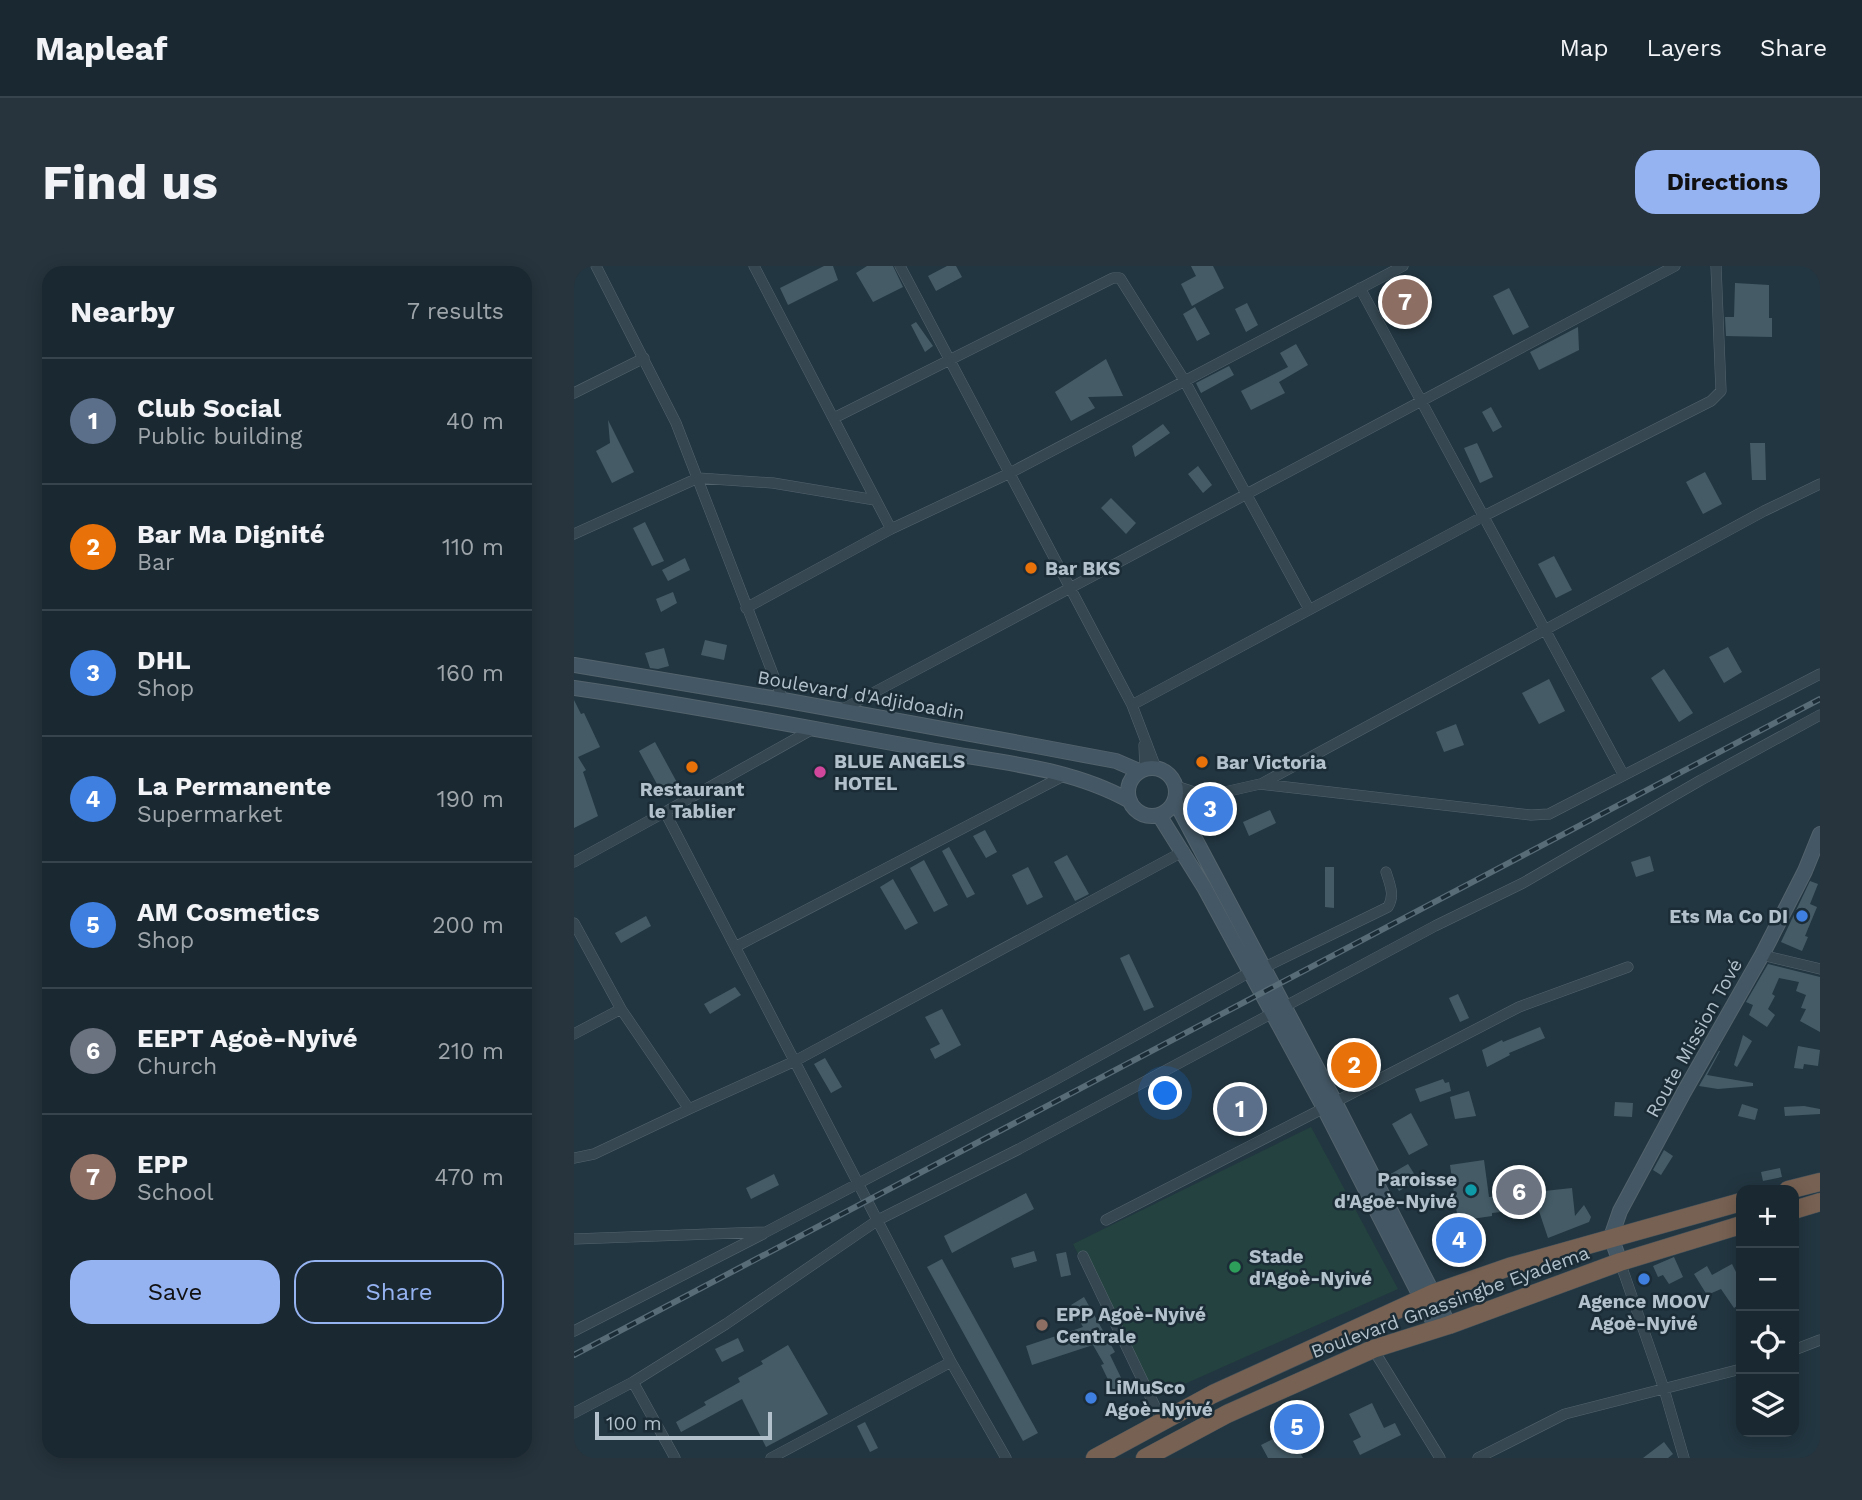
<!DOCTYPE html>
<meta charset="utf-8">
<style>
:root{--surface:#1a2831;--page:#27343d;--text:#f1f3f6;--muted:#9fa6ab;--line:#38444d;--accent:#95b2f1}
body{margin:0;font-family:"Work Sans",sans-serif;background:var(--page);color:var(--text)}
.controls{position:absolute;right:21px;bottom:21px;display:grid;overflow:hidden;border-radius:14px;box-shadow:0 4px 18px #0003}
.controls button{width:63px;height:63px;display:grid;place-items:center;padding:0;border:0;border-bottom:2px solid var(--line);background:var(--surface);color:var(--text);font:35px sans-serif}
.scale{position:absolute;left:21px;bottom:18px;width:177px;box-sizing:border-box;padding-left:7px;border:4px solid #b2c1cb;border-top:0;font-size:19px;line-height:24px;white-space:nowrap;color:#b2c1cb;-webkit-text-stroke:5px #1b2c36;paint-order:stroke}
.you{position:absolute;left:592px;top:828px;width:24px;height:24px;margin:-18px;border:5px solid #fff;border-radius:50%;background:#1a73e8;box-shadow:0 0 0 10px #1a73e833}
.badge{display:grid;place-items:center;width:46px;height:46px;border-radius:50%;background:var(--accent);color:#fff;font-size:23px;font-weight:700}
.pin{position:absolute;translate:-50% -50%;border:4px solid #fff;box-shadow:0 2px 7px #0006}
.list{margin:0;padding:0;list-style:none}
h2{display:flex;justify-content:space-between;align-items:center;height:91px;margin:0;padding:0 28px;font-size:30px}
h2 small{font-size:23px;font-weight:400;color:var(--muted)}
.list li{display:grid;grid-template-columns:46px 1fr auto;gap:21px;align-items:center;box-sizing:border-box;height:126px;padding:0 28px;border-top:2px solid var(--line)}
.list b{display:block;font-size:26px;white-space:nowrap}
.list p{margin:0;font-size:23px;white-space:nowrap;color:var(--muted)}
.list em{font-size:23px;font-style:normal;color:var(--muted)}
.actions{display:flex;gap:14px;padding:21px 28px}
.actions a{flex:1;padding:16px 0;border:2px solid var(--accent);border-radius:21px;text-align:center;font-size:24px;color:var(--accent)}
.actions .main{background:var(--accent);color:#111}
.icon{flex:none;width:38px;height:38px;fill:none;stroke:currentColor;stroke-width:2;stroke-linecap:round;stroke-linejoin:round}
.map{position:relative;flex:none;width:1246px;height:1192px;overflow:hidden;border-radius:21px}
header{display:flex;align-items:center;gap:42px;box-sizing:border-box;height:98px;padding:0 35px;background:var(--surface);border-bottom:2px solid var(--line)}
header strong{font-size:33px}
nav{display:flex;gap:38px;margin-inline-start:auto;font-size:24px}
.intro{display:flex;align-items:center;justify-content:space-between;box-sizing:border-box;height:168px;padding:0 42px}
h1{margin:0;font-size:49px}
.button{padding:18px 32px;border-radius:21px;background:var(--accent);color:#111;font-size:24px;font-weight:700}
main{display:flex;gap:42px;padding:0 42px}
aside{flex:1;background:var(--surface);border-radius:21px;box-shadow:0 4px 18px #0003}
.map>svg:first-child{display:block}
</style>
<header>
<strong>Mapleaf</strong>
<nav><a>Map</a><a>Layers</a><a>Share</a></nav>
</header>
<div class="intro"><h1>Find us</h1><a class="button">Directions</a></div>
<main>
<aside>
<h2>Nearby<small>7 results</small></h2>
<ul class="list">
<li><span class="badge" style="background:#5c6f8a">1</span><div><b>Club Social</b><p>Public building</p></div><em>40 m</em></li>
<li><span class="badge" style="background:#e8710a">2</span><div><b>Bar Ma Dignité</b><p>Bar</p></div><em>110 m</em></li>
<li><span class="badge" style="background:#3f7fe0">3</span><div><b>DHL</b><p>Shop</p></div><em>160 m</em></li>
<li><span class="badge" style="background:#3f7fe0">4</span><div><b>La Permanente</b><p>Supermarket</p></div><em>190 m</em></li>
<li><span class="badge" style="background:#3f7fe0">5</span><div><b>AM Cosmetics</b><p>Shop</p></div><em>200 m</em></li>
<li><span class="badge" style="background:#6b7280">6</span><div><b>EEPT Agoè-Nyivé</b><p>Church</p></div><em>210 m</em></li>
<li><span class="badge" style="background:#8d6e63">7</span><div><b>EPP</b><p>School</p></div><em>470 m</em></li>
</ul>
<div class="actions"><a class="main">Save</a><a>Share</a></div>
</aside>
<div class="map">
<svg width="1246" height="1192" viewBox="0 0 1246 1192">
<rect width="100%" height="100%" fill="#223641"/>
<!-- green -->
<path fill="#24423f" d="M737,861L824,1023L577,1133L499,978Z"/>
<!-- building -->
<path fill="#455c67" d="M250,0H259L264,14L214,39L206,22Z
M293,0H319L329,21L299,36L282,7Z
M373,0H382L388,11L362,25L354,10Z
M617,0H639L650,22L618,40L607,18L622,10Z
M1161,17L1195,19V52H1198V71L1152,70L1151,51H1160Z
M935,22L955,61L939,69L919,30Z
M673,37L684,59L672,66L661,43Z
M621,41L636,68L623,75L609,48Z
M342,56L359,80L351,86L337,59Z
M1004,61L1005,84L965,104L956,86Z
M722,78L734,99L705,116L711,127L677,144L667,125L714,101L706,87Z
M532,93L549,130L514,131L521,142L497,155L481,126Z
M655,100L660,109L627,127L622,117Z
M917,141L928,161L919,166L908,146Z
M34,154L60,206L38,217L22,185L36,177Z
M589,158L596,167L561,191L558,180Z
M903,177L919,211L906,217L890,182Z
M1176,177H1191L1192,214H1178Z
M624,200L638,219L629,227L614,208Z
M1131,206L1148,238L1129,248L1112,216Z
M537,232L562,257L552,268L527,242Z
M71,256L90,295L78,300L59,262Z
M980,290L998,324L982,332L964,298Z
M111,292L116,304L94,315L88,304Z
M99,326L103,337L87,346L82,333Z
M131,374L153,379L150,394L127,389Z
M1154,381L1168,406L1150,417L1135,391Z
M90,382L95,400L84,403L76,402L71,387Z
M1090,403L1119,447L1105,456L1077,412Z
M975,413L991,445L965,458L948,427Z
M0,434L7,448L10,447L26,481L4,491L12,504L9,506L24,550L0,562Z
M882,458L890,479L870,486L862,466Z
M81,476L106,522L90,531L65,485Z
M696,544L702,557L675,570L669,556Z
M411,564L423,586L412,592L399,570Z
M375,581L401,628L393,632L368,585Z
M493,589L515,628L501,635L480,596Z
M1076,590L1080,605L1062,611L1057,596Z
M350,594L374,639L360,646L336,602Z
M454,601L469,631L453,639L438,609Z
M751,601H760V642L751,641Z
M319,613L344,657L331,664L306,621Z
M1236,615L1244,618L1236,638L1243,641L1231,670L1234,671L1228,685L1207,676Z
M72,650L77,660L47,677L41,667Z
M555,688L580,741L570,745L546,692Z
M1194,698L1246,711V766L1226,755L1232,743L1227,742L1232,729L1222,725L1225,716L1205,712L1198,728L1201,730L1194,743L1201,749L1193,761L1175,749L1179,739L1172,736Z
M161,721L167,729L136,748L130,738Z
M884,728L895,752L886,756L875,732Z
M368,743L387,779L361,793L356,783L366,778L351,751Z
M966,761L971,772L935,787L936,789L913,801L908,784L928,774L929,776Z
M1169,769L1178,775L1163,801L1160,799Z
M1224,780L1246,784L1244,800L1230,798L1229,803L1220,802Z
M1145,785H1146L1133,809L1179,817V820L1144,823L1125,820Z
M251,792L268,821L257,827L240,798Z
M869,813L871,817L875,816L877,825L846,836L841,823Z
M895,825L902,850L881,853L876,831Z
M1041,836L1059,837L1058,851L1040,850Z
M1168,838L1184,843L1181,854L1164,850Z
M1230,840L1246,843V848L1211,850L1210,841Z
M837,847L854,879L835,889L818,858Z
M1090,884L1099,890L1087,909L1079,904Z
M910,894L915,931L998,922L1001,950L1010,939L1017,951L1015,956L974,972L964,942L918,947V950L884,955L876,899Z
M834,898L844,914L825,925L815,909Z
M1206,902L1208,911L1189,915L1187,906Z
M200,908L205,919L177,933L172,922Z
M452,927L460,943L378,987L370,970Z
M460,985L463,995L440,1002L437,992Z
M492,986L497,1009L487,1011L482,988Z
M1100,991L1109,1011L1095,1018L1089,1009L1084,1011L1079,1000Z
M368,993L464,1167L449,1175L353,1001Z
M1158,998L1162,1006L1167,1004V1037L1160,1042L1147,1023L1133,1029L1120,1008L1133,1000L1138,1009Z
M510,1031L541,1086L536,1089L551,1120L540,1126L527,1099L530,1098L519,1079L458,1099L452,1080L509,1061L497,1039Z
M164,1072L170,1085L148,1096L141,1083Z
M214,1079L254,1148L192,1181L168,1133L107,1166L102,1156L132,1139L130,1136L166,1116L164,1112L189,1098L187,1095Z
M798,1137L810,1162L821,1157L827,1169L786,1189L779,1175L787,1171L775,1148Z
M291,1156L304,1182L296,1186L283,1160Z
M715,1165L729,1192H694L687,1179Z
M1090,1176L1099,1188L1094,1192H1069Z"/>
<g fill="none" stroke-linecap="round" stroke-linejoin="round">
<!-- street casing -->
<g stroke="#54646e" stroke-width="11">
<path id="street" d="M22,0L102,157L209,434
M180,0L317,263
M326,0L558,439L582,502
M786,22L1049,508
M0,127L70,92
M260,152L539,12H546L610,114L735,343
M0,268L124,212L199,217L301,234
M172,342L317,263L436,207L829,0
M558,439L908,251L1137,135L1147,125L1142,0
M267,444L1101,0
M239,463L91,546L377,1096L432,1192
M570,479L571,503
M687,518L1190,245L1246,218
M602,520L629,529
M601,534L633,530L686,518L957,549L975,548L1246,408
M0,596L91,546
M0,657L47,743L115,843L221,795L610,585
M161,681L491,509
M1188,689L1246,703
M689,702L814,641C821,629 816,619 812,606
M0,768L47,743
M761,836L945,741L1054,701
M0,892L20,888L115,843
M532,954L750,842
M0,973L192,966L479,815L676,706
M509,990L588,1155
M1046,996L1090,1123L1110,1192
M0,1065L189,968
M799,1083L866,1192
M1220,1084L1246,1074
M59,1116L101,1192
M0,1147L59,1116L152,1058L304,954L445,883L861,660L949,617L1127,514L1246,449
M197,1192L377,1096
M904,1192L991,1148L1167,1103"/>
</g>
<!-- secondary casing -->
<g stroke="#54646e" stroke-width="16">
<path id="secondary" d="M0,399L209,434L462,480L542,495L565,505
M0,422C117,439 234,462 351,483C419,496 494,500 556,535
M554 526a24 24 0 1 1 48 0a24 24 0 1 1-48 0Z
M601,535L761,836L875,1059
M585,549L630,621L750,842L863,1063
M1046,996L1037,971L1046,945L1110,826L1188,689L1231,605L1246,568"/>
</g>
<!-- highway casing -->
<g stroke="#41515b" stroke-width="19">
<path id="highway" d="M1214,924L1246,916
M1220,944L1246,936
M521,1192L639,1128L860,1027L935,1001L1167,936
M571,1192L653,1148L799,1083L875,1059L1046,996L1167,959"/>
</g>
<!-- street -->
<use href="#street" stroke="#364751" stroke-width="10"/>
<!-- secondary -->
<use href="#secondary" stroke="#445764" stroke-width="14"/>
<!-- highway -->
<use href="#highway" stroke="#776152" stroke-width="18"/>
<!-- rail casing -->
<g stroke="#586c78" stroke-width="6">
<path id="rail" d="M0,1089L1246,433"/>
</g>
<!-- rail -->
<use href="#rail" stroke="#1b2c36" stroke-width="3.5" stroke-dasharray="10" stroke-linecap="butt"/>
</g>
<!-- markers -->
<g fill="#e8710a" stroke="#1b2c36" stroke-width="2.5">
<circle cx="457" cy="302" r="7"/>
<circle cx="628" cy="496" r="7"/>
<circle cx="118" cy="501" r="7"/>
</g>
<circle fill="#d1479c" stroke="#1b2c36" stroke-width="2.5" cx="246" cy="506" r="7"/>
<g fill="#3f7fe0" stroke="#1b2c36" stroke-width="2.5">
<circle cx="1228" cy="650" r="7"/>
<circle cx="1070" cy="1013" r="7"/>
<circle cx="517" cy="1132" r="7"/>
</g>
<circle fill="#0f9aa8" stroke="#1b2c36" stroke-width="2.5" cx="897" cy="924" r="7"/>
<circle fill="#2e9e5b" stroke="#1b2c36" stroke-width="2.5" cx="661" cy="1001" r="7"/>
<circle fill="#8d6e63" stroke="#1b2c36" stroke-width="2.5" cx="468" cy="1059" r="7"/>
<g text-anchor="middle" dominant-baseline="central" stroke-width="5" stroke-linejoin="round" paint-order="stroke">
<!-- poi labels -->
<g font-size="19" font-weight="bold" fill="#b2c1cb" stroke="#1b2c36" text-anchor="start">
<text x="471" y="302">Bar BKS</text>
<text x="260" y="495">BLUE ANGELS<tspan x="260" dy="22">HOTEL</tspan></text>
<text x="642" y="496">Bar Victoria</text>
<text x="118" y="523" text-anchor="middle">Restaurant<tspan x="118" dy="22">le Tablier</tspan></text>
<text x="1214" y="650" text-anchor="end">Ets Ma Co DI</text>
<text x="883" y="913" text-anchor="end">Paroisse<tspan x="883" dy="22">d'Agoè-Nyivé</tspan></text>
<text x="675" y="990">Stade<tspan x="675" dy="22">d'Agoè-Nyivé</tspan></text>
<text x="1070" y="1035" text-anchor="middle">Agence MOOV<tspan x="1070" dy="22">Agoè-Nyivé</tspan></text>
<text x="482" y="1048">EPP Agoè-Nyivé<tspan x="482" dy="22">Centrale</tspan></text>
<text x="531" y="1121">LiMuSco<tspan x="531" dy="22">Agoè-Nyivé</tspan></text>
</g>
<!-- street labels -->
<g font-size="19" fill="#b2c1cb" stroke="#1b2c36">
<text transform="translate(287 429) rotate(10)">Boulevard d'Adjidoadin</text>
<text transform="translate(1120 772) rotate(-61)">Route Mission Tové</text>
<text transform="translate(876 1036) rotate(-20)">Boulevard Gnassingbe Eyadema</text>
</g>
</g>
</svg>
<div class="controls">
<button>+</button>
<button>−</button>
<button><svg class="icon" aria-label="locate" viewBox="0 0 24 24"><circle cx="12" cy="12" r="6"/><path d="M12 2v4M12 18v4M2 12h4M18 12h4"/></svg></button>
<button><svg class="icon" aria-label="layers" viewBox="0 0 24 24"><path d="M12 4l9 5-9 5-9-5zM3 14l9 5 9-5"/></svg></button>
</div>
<div class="scale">100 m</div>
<div class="you"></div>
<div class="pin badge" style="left:666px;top:843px;background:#5c6f8a">1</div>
<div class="pin badge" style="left:780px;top:799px;background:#e8710a">2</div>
<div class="pin badge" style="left:636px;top:543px;background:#3f7fe0">3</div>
<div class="pin badge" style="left:885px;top:974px;background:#3f7fe0">4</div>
<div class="pin badge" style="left:723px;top:1161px;background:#3f7fe0">5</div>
<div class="pin badge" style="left:945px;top:926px;background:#6b7280">6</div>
<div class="pin badge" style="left:831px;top:36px;background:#8d6e63">7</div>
</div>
</main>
